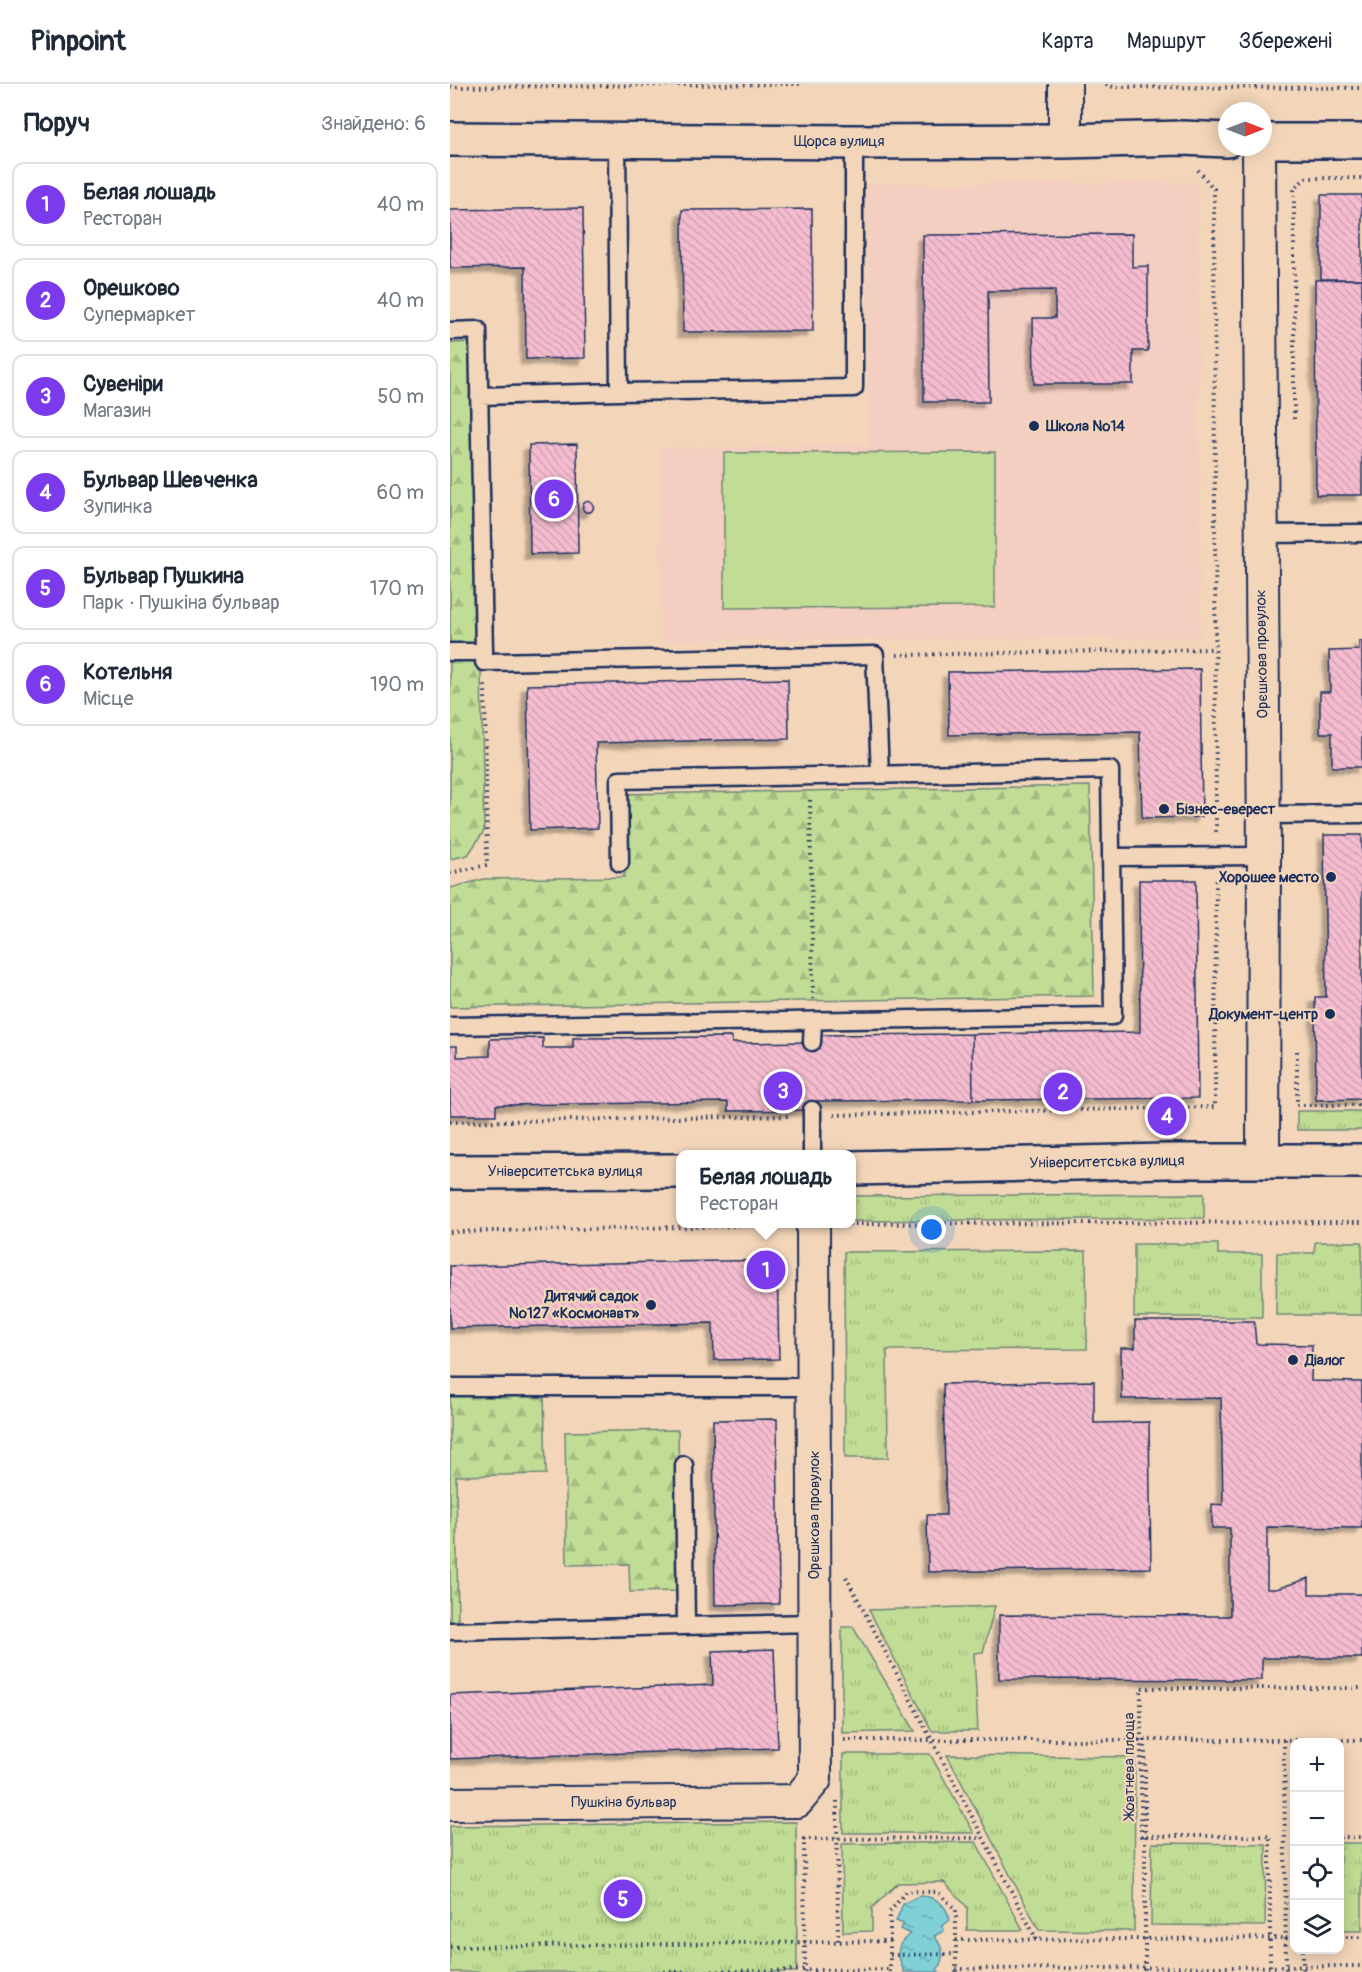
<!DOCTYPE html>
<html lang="uk">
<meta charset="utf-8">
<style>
:root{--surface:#fff;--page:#f6f6f7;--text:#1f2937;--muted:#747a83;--line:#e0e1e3;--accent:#7c3aed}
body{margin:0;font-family:Pangolin,sans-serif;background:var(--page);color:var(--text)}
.controls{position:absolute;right:18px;bottom:18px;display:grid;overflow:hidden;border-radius:12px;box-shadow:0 3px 15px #0003}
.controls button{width:54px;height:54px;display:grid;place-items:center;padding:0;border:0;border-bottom:2px solid var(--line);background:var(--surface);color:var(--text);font:30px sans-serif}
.compass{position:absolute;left:768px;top:18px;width:54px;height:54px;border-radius:50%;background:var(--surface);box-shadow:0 3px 15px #0003;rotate:90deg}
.you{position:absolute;left:482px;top:1146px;width:21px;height:21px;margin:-15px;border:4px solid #fff;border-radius:50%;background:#1a73e8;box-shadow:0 0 0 9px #1a73e833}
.badge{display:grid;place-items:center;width:39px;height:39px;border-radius:50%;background:var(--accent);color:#fff;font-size:20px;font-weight:700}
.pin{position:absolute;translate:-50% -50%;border:3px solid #fff;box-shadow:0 2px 6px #0006}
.popup{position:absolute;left:226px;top:1066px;width:180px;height:78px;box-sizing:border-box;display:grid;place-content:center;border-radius:12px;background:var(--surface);filter:drop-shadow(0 2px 4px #0005);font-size:20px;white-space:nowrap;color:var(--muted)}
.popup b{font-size:22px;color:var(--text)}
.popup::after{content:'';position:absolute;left:50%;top:100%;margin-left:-12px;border:12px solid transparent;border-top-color:var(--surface)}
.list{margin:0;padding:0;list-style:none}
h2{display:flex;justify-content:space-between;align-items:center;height:78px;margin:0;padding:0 24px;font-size:26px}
h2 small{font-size:20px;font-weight:400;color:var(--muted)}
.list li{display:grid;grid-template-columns:39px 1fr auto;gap:18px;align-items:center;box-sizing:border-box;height:84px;margin:0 12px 12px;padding:0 12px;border:2px solid var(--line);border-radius:12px}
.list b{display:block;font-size:22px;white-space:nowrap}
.list p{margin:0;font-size:20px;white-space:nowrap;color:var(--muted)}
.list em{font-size:20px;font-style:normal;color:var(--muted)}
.icon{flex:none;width:33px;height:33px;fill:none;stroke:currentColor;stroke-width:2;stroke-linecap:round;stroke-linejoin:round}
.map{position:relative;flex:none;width:912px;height:1888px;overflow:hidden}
header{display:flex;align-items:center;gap:36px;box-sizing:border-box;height:84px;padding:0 30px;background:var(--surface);border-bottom:2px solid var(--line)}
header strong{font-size:28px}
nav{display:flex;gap:33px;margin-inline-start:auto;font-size:21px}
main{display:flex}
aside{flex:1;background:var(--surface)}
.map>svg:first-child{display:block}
</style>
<header>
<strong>Pinpoint</strong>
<nav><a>Карта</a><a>Маршрут</a><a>Збережені</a></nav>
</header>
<main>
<aside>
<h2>Поруч<small>Знайдено: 6</small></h2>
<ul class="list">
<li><span class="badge">1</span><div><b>Белая лошадь</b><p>Ресторан</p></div><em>40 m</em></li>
<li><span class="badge">2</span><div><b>Орешково</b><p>Супермаркет</p></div><em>40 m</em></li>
<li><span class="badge">3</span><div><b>Сувеніри</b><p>Магазин</p></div><em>50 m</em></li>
<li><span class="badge">4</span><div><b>Бульвар Шевченка</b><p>Зупинка</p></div><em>60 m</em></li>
<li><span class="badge">5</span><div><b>Бульвар Пушкина</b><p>Парк · Пушкіна бульвар</p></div><em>170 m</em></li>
<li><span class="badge">6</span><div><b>Котельня</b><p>Місце</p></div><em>190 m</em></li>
</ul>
</aside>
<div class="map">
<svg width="912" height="1888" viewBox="0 0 912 1888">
<defs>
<pattern id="grass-tufts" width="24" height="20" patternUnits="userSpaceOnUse" patternTransform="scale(1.5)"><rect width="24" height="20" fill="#c1dc94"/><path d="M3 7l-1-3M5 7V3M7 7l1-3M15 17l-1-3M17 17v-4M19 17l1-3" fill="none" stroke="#a5bd82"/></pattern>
<pattern id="forest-firs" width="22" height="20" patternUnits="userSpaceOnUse" patternTransform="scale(1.5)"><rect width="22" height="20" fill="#c1dc94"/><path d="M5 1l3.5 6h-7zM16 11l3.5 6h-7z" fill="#a5bd82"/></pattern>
<pattern id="water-ripples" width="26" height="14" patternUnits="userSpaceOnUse" patternTransform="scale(1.5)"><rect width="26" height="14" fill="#80d1d6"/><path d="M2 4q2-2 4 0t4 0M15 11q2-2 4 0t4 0" fill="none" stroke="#68aab1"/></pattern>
<pattern id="building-back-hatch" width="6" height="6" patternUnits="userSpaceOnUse" patternTransform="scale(1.5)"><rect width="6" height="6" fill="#f5bccf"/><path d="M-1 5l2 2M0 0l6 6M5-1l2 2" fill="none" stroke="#d1a2b4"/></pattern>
<filter id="shadow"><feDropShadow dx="-5.5" dy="5.5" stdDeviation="1.5" flood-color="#0004"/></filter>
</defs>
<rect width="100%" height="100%" fill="#f3d6b9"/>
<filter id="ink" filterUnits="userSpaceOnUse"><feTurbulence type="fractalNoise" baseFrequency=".0167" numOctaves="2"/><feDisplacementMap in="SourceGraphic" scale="12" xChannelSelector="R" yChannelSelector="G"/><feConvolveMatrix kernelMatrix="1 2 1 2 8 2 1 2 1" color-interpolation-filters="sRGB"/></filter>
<g filter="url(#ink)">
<!-- built -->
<path fill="#f4cec0" d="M748,98L750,554L211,556L209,364L418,361L417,100Z"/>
<!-- grass -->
<path fill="url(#grass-tufts)" stroke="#6e8679" stroke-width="1.5" d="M847,1027H912V1046H847Z
M754,1110V1134L402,1137V1112Z
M865,1158H912V1231H826L827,1169H864Z
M684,1160H768V1170H812V1233H684Z
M636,1167L637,1265L437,1266L438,1374H395L394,1168Z
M545,1522L533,1568L524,1569L528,1647H482L419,1526Z
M392,1543H403L465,1647L392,1649Z
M393,1670H480L524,1749H393Z
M497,1671L685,1673L684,1847L589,1846Z
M346,1738L347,1888H0V1742Z
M526,1758L573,1846H517V1823L494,1798L448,1799L422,1824V1847L393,1848L392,1760Z
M702,1759L816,1760L815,1842L701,1841Z
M890,1759H912V1847H890Z"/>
<!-- forest -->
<path fill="url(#forest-firs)" stroke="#6e8679" stroke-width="1.5" d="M25,258L34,747L18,771L0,775V259Z
M640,702L644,912L0,923V804L34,795L174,793L173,710Z
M94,1309L96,1390L6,1392L8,1542H0V1311Z
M228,1346L231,1507L180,1508L179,1480L117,1481L115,1348Z"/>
<!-- garden -->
<path fill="#c1dc94" stroke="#6e8679" stroke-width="1.5" d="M545,368V523L274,524V369Z"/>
<!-- water -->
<path fill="url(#water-ripples)" stroke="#5890a6" stroke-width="1.5" d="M469,1812C486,1812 496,1820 500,1836L492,1842L494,1847L484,1852C494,1863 495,1874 487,1886L489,1888H454C448,1871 443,1863 460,1850L450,1845L454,1840L446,1837L453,1820Z"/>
<!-- building -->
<path fill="url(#building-back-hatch)" stroke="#1b2f5e" stroke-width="1.5" filter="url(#shadow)" d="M871,111H912V195H871Z
M133,124L135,274L76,275L75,183L0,184V126Z
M362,125L363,247L233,248L232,126Z
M682,150V183L698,182V267H683V300H584L583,234H605V206L538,207L539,318H474L473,151Z
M912,195V411H866L865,196Z
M127,360L128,469L80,470L79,361Z
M132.5 423a5.5 5.5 0 1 1 11 0a5.5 5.5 0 1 1-11 0Z
M909,557H912V683H882V649H870V608H880L879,567L909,566Z
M750,585L752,733L692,734L690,648L499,651L498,588Z
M338,595L339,655L146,659L148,744L80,746L77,601Z
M874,751H912V1015L866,1016L865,913H876Z
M689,796H746L748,1014L523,1016L522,950L690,948Z
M522,950L523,1016L366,1017V1026L278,1027V1018L46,1021V1031H0V962H7V973L40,972V955L93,954V964H123V954L282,953V959L366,958V951Z
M327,1176L329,1275L264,1276L263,1239L0,1244V1182Z
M685,1237H804L806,1260L862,1261L861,1297L912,1298V1444L817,1443V1505H826L859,1494V1510H912V1574H812V1596L549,1595V1531L780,1532V1444H762V1420L773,1421L771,1314L672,1315L671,1264H685Z
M644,1297V1339L699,1338L701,1484L478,1488L477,1431H496L493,1300Z
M327,1335L329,1520L265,1521L263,1336Z
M324,1565L328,1664L0,1675V1611L263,1601L262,1567Z"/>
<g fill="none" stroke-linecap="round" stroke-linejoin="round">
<!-- service casing -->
<g stroke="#1b2f5e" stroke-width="21">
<path id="service" d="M0,247L28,246L34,568H0
M169,308L404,304V58
M29,312L169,308L167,55
M811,450L912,449
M34,578L425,571L430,690
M814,731L912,730
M662,773L814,772
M0,942L663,932L660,686L169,696L170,779
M362,958L363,937
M362,1026V1070
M0,1303H363
M234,1381L236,1542
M0,1547L364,1539"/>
</g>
<!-- minor casing -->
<g stroke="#1b2f5e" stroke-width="36">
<path id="minor" d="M615,0V57
M809,63L814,772L813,1077
M0,1720L347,1717L365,1695L363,1140"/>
</g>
<!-- tertiary casing -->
<g stroke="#1b2f5e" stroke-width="38">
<path id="tertiary" d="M0,55L404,58L615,57L733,54L777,56
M813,57H912"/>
</g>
<!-- primary casing -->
<g stroke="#1b2f5e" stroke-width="38">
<path id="primary" d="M401,1084L717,1077H912
M0,1088L230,1087"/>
</g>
<!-- path -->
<path stroke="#1b2f5e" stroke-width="4" stroke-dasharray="1.5 4.5" stroke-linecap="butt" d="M656,0L663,3L912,4
M0,3L351,0
M748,86L764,105L766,751
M844,335V104L856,94H912
M447,571L765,565
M360,716L363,915
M0,789L37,781L35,599
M847,967V1021H912
M384,1031L765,1023L766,794
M0,1038L341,1032
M393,1140L912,1138
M0,1148L332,1141
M396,1493L587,1856
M394,1656H912
M695,1656V1888
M834,1656L836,1888
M387,1717L388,1858
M890,1753H912
M890,1853H912
M506,1856L844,1854
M0,1863L440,1857
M853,1866V1888
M440,1871L506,1870
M506,1885L912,1882
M202,1888L440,1885
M355,1888L354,1755L533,1754
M440,1888V1828L456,1807L488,1808L506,1826V1888
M820,1888V1752H691V1604H912"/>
<!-- service -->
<use href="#service" stroke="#f3d6b9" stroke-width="16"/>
<!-- minor -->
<use href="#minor" stroke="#f3d6b9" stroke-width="32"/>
<!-- tertiary -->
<use href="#tertiary" stroke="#f3d6b9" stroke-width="33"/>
<!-- primary -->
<use href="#primary" stroke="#f3d6b9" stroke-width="33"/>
</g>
</g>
<!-- markers -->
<g fill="#1b2f5e" stroke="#f3d6b9" stroke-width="2">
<circle cx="584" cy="342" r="6"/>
<circle cx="714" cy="725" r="6"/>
<circle cx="881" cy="793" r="6"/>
<circle cx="880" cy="930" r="6"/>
<circle cx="201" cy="1221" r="6"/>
<circle cx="843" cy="1276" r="6"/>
</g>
<g text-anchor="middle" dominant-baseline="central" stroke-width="4.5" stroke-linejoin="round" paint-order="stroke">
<!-- street labels -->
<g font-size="15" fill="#1b2f5e" stroke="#f3d6b9">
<text x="389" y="57">Щорса вулиця</text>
<text transform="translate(812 570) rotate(-91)">Орєшкова провулок</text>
<text transform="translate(657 1078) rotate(-1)">Університетська вулиця</text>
<text x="115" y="1087">Університетська вулиця</text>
<text transform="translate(364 1431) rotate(-90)">Орєшкова провулок</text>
<text transform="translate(679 1682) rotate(-90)">Жовтнева площа</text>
<text x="174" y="1718">Пушкіна бульвар</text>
</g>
<!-- poi labels -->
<g font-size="15" font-weight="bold" fill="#1b2f5e" stroke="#f3d6b9" text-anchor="start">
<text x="596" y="342">Школа №14</text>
<text x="726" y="725">Бізнес-еверест</text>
<text x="869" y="793" text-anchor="end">Хорошее место</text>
<text x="868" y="930" text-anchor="end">Документ-центр</text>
<text x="189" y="1212" text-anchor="end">Дитячий садок<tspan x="189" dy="17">№127 «Космонавт»</tspan></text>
<text x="855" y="1276">Діалог</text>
</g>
</g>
</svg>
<div class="controls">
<button>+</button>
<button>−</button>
<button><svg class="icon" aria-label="locate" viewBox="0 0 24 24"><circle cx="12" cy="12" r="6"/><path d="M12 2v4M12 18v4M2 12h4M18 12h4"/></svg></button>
<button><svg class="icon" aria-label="layers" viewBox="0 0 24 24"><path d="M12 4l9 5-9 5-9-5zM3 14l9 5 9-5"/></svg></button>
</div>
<svg class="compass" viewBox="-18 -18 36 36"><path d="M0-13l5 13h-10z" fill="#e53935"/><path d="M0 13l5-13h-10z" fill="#747a83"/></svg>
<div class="you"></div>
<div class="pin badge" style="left:316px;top:1186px">1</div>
<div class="popup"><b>Белая лошадь</b>Ресторан</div>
<div class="pin badge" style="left:613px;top:1008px">2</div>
<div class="pin badge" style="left:333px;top:1007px">3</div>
<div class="pin badge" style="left:717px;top:1032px">4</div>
<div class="pin badge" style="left:173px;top:1815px">5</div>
<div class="pin badge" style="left:104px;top:415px">6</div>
</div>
</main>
